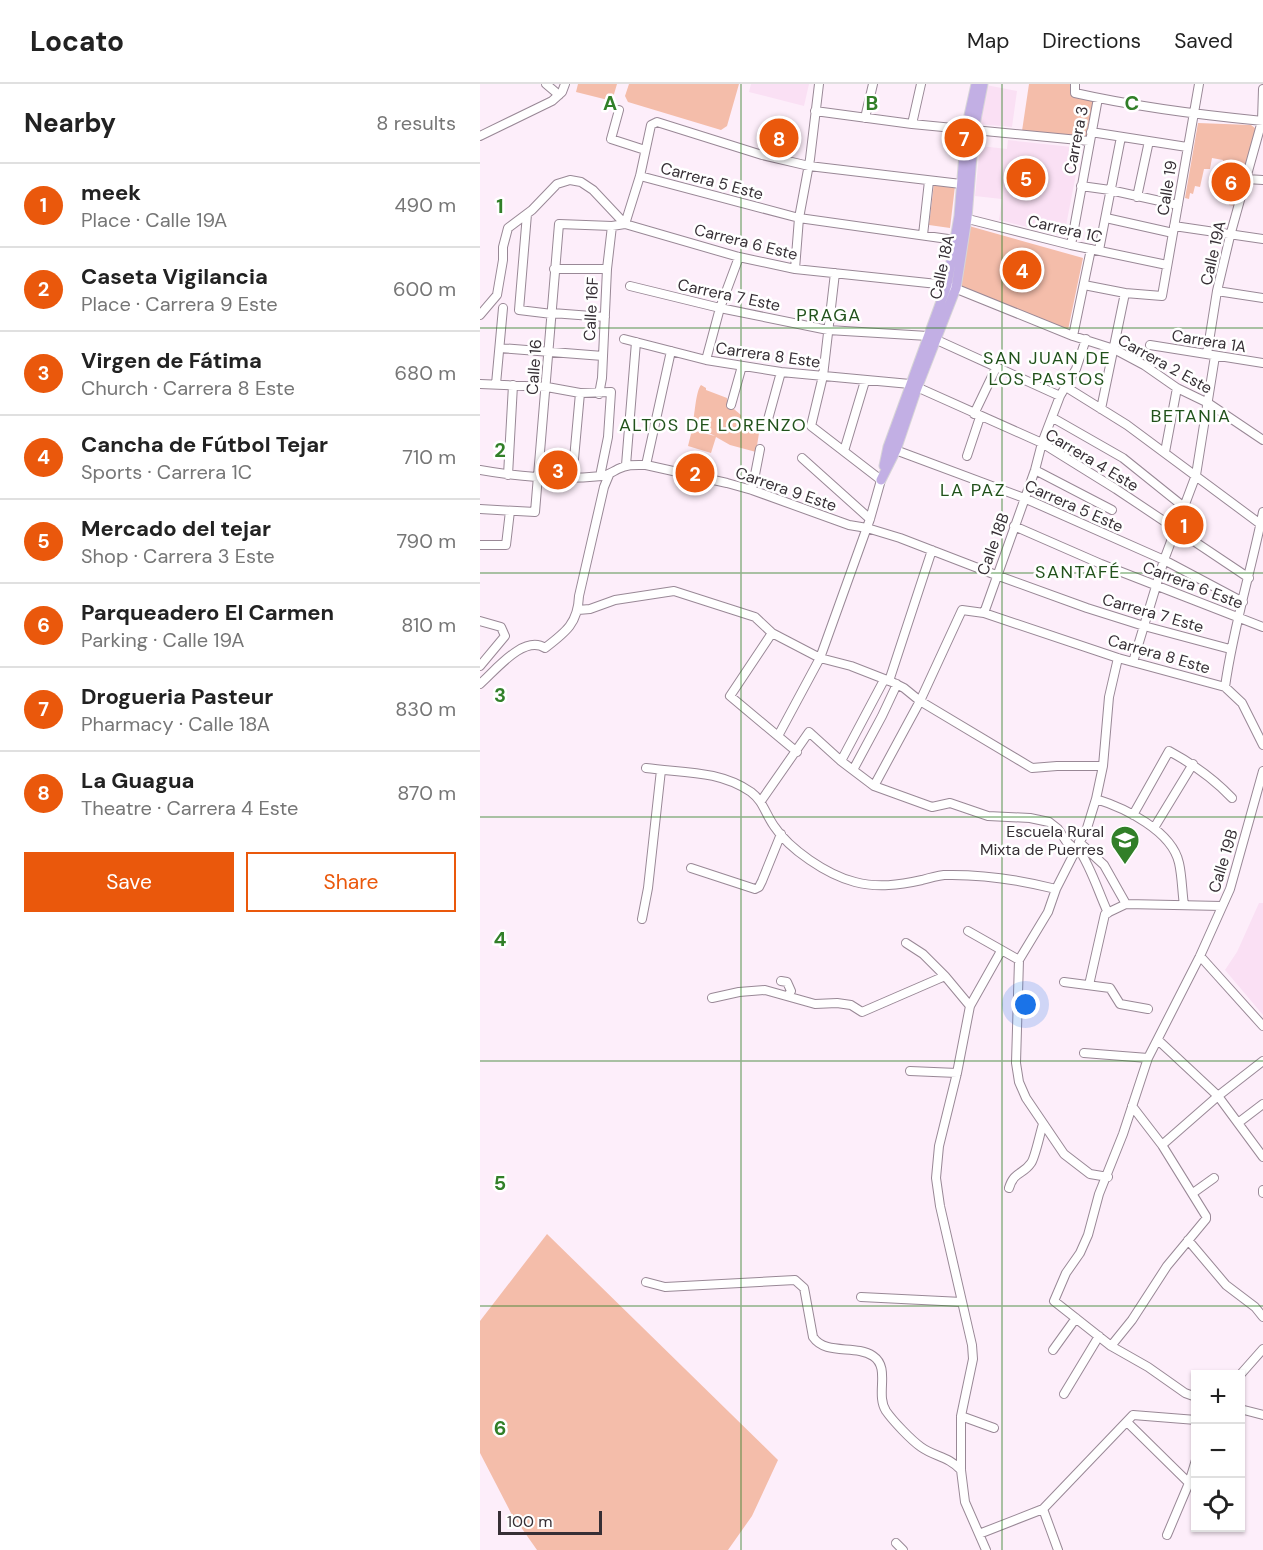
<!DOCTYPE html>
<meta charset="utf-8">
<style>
:root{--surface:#fff;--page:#f6f6f6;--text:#222;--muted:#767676;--line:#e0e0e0;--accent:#ea580c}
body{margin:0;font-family:"DM Sans",sans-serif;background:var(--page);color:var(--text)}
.controls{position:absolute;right:18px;bottom:18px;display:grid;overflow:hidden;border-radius:0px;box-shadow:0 2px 4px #0004}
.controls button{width:54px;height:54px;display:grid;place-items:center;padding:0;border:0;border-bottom:2px solid var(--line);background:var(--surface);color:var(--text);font:30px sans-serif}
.scale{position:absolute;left:18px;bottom:15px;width:104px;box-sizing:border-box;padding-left:6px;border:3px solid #362f35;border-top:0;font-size:16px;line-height:21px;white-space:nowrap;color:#362f35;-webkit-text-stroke:4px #fff;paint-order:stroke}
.you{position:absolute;left:546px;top:921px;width:21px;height:21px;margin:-15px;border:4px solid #fff;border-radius:50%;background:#1a73e8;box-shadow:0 0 0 9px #1a73e833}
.badge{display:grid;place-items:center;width:39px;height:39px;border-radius:50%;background:var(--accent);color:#fff;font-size:20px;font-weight:700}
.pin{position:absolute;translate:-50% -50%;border:3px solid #fff;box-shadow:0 2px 6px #0006}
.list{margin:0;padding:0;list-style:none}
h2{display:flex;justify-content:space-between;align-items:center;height:78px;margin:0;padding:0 24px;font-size:26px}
h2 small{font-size:20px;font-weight:400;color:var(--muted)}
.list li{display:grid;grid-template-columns:39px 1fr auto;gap:18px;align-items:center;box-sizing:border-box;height:84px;padding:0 24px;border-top:2px solid var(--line)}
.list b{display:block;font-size:22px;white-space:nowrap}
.list p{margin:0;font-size:20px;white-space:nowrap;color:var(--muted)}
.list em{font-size:20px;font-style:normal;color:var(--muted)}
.actions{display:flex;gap:12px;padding:18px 24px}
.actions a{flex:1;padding:14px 0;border:2px solid var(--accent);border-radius:0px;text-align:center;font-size:21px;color:var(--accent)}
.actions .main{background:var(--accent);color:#fff}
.icon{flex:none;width:33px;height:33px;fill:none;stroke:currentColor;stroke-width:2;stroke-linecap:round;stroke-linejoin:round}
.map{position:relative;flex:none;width:783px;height:1466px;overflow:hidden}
header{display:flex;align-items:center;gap:36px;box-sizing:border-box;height:84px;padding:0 30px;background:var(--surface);border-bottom:2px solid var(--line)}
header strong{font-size:28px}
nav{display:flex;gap:33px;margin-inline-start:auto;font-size:21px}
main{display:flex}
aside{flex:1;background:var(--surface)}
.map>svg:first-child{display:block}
</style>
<header>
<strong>Locato</strong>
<nav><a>Map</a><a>Directions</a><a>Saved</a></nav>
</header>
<main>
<aside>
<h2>Nearby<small>8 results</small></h2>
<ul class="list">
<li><span class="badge">1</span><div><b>meek</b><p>Place · Calle 19A</p></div><em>490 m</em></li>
<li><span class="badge">2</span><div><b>Caseta Vigilancia</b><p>Place · Carrera 9 Este</p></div><em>600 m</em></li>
<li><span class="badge">3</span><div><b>Virgen de Fátima</b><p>Church · Carrera 8 Este</p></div><em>680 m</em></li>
<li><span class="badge">4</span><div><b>Cancha de Fútbol Tejar</b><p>Sports · Carrera 1C</p></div><em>710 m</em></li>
<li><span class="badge">5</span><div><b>Mercado del tejar</b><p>Shop · Carrera 3 Este</p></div><em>790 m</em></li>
<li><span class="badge">6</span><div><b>Parqueadero El Carmen</b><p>Parking · Calle 19A</p></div><em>810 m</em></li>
<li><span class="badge">7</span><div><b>Drogueria Pasteur</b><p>Pharmacy · Calle 18A</p></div><em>830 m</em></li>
<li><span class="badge">8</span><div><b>La Guagua</b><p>Theatre · Carrera 4 Este</p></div><em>870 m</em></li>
</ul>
<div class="actions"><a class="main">Save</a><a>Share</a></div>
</aside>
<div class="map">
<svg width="783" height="1466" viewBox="0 0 783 1466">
<rect width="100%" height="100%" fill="#fdeefa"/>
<!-- built -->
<path fill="#fae0f4" d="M271,0H329L324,22L269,8Z
M506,1L537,7L532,43L498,40Z
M528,56L601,64L584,152L519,136L522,115L495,112L500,62L527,65Z
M779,819H783V931L745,886L757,868Z"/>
<!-- green -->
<path fill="#f4bdaa" d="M98,0H137L132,17L96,8Z
M149,0H259L247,42L241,46L148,18L145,12Z
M549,0H594V10L614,13L607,54L542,47Z
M718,39L771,41L775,44V49L755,122L749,121L751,109L742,107L745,89L741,88L743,76L732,74L730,85H724L720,103L715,102L713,110L710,109L709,115L705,114Z
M454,99L475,102L470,144L449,141Z
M489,142L603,174L588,246L481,202Z
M221,301L226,304V306L247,314L248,320L261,331L262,342L270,348L279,349L276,368L250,361L236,353L231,369L208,362L212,346L235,352L223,346L213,338C215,328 216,307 221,301Z
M67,1150L298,1376L272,1432L248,1466H57L31,1429L0,1369V1237Z"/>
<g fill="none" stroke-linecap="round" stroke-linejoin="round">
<!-- minor casing -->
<g stroke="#998896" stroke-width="10">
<path id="minor" d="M66,0L79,11
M595,0V9C657,23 720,31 783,37
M139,26L131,55L165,66
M335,27L432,40L609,57
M385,34L393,0
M432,40L441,0
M611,48L707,63
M0,52L72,17L82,8L85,0
M160,92L319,134L475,156
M766,95L783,96
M601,102L630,106L698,121
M657,113L669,57
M47,130L39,226L72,230
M484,134L591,161L687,181
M626,134L693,149
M145,140L160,92L171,41L177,38L282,71L329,82L481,100
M694,142L783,155
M443,151L449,97
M591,161L618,14
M619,166L641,53
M74,185H127
M315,185L319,134L330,75L339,0
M604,201L645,209L682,212L719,0
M150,202L240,224L348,246L448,252L580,312
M737,207L783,214
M72,229L125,233
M0,231L17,211L23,176V163L28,144L52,126L77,100L90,96L101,98L113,106L145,140L259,173L315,185L467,201L593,252L634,265L664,281L697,304L728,319L783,356
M593,252L611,165
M144,255L226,276L301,288L430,300L562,359L636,405L769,494
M670,261L783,279
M20,264L123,272
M727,270L737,207L750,152L782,37L783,5
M226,276L240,224L259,173
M0,300L67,303L100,309L131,308L128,353L120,392
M16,300L23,224
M586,303L647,341L783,442
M119,310L122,294L127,185L132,142
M251,321L262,282
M621,325L645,209
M494,330L516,284
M573,334L643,374L704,423
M287,339L301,288
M410,364L544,414L684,476L763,518
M364,367L385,297
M685,368L697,304
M487,372L500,333
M322,374L390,435
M146,381L156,258
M166,381L191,267
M0,386C39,393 82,396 122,392C129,391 132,388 138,385C148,380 156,381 166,381L247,399L272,406L369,441L387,444L420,454L516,491L607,524L664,542L750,565
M555,386L632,426
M28,391L33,301
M90,393L94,375L100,309
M272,406L280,365
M0,425L55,428L79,140L132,142L145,140
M534,442L621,480L783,543
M0,461H26L30,427
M98,526L110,525L135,516L194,507L275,533L292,549L340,574L371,582L412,598L424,604L440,617L552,684L577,682H623
M504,529L638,574L745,603L762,619L783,661
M0,537L21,543L25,552L0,582
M292,549L250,612L317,668
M653,578L684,476L716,391L735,272
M409,597L452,466
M0,600C15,587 44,550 65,564C86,548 98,539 99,512L124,403L129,391
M745,603C753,544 771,487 783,428
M298,652L340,574L390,435L401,396L331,342L343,292L355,189
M361,677L404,596
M166,684C203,689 239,686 271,708C283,717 285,729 294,742C309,765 347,791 375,798C398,804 419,801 442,796C449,794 457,792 464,791C502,790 540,796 576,805
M373,686L402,632L417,600
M394,702L440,617L482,526L504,529L555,386L562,359L580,312L596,285L606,255
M616,715C645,724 692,747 699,779C702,792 702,807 704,821
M281,717L329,648L361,677L394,702L452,723L470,719L508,732L550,734L569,738L578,745L586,757L596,766
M653,731L689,667C713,680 733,694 752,714
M674,744L713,680
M599,758L624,781L646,820
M598,764C611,783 618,807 628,829
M211,784L275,805L279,803L282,797L301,750
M162,835L168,804L181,686
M488,847L539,876
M426,859L443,870L465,892
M720,872L783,942
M301,897L307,898L311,907L308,912
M584,898L630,904L640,920L668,925
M609,901L625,830L646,820L742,822
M232,914L259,908L285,906L335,920L357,919L371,921L382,928L465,892L490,922
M678,956L738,1012L783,1073
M604,969L668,974
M430,987L477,989
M758,1039L783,1020
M682,1061L738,1012L783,977
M628,1093L610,1090L584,1070L546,1014L539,998L536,979L539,876L568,828L576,805L607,744L616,715L623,682L629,613L638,574
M529,1104C534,1087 543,1091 551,1079C555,1074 560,1049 563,1040
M783,1106V1109
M713,1109L734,1094
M708,1156L746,1201L775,1223L783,1233
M166,1198L185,1203L315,1196L324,1204L325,1209L333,1253C346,1272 375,1260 393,1272C411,1284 395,1310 406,1327C413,1337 431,1356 441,1363C455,1373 468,1372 481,1386
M381,1213L482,1218
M631,1262L652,1236L687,1182L726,1135V1132L682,1061L652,1022
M573,1266L596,1234
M760,1291L783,1265
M584,1310L619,1252
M716,1313L705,1309L668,1283L631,1262L574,1217L586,1189L600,1169L608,1151L619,1110L643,1050L668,974L720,872L750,805L783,687
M760,1325L783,1331
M481,1332L514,1344
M647,1338L709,1399
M563,1425L578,1466
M499,1450L563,1425L653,1331L716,1336
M687,1451L709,1399L716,1376
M416,1459L423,1466
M506,1466L485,1418L481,1386V1332L493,1275L492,1261L460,1122L456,1094L459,1062L477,989L490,922L521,867"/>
</g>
<!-- major casing -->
<g stroke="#d7d5d7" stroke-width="11">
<path id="major" d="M404,382L408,363L467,201L479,132L486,45L496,0
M401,396L416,366L437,304L476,204L487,134L494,46L503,0"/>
</g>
<!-- minor -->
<use href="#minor" stroke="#fff" stroke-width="8"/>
<!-- major -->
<use href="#major" stroke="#c2afe4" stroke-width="9"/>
</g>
<!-- grid -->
<path fill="none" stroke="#317f28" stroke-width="1.5" stroke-opacity="0.55" d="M261,0V1466M522,0V1466M0,244H783M0,489H783M0,733H783M0,977H783M0,1222H783"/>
<!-- icons -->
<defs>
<g id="school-pin" transform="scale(1.5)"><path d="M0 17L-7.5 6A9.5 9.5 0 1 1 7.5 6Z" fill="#317f28" stroke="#fff"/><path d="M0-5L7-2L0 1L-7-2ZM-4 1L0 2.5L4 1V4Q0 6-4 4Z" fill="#fff"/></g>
</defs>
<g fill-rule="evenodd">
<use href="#school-pin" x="645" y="756"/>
</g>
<g text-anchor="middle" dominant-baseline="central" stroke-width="5" stroke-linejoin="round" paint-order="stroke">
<!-- street labels -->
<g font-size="16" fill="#362f35" stroke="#fff">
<text transform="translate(596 56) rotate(-79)">Carrera 3</text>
<text transform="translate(232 97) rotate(15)">Carrera 5 Este</text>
<text transform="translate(687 104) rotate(-81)">Calle 19</text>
<text transform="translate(585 145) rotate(13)">Carrera 1C</text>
<text transform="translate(266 158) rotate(14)">Carrera 6 Este</text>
<text transform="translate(733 169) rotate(-77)">Calle 19A</text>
<text transform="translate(462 183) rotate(-78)">Calle 18A</text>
<text transform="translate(249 211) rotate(12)">Carrera 7 Este</text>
<text transform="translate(111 225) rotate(-87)">Calle 16F</text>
<text transform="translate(729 257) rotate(9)">Carrera 1A</text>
<text transform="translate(288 271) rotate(8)">Carrera 8 Este</text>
<text transform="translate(685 280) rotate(29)">Carrera 2 Este</text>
<text transform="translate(54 283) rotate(-86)">Calle 16</text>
<text transform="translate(612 376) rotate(31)">Carrera 4 Este</text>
<text transform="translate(306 405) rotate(19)">Carrera 9 Este</text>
<text transform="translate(594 422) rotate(24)">Carrera 5 Este</text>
<text transform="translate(513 460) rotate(-70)">Calle 18B</text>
<text transform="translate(713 501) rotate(21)">Carrera 6 Este</text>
<text transform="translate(673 529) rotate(16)">Carrera 7 Este</text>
<text transform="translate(679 570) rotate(16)">Carrera 8 Este</text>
<text transform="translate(743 777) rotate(-73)">Calle 19B</text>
</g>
<!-- poi labels -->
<g font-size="16" fill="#362f35" stroke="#fff" text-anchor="end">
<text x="624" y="747">Escuela Rural<tspan x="624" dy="18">Mixta de Puerres</tspan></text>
</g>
<!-- neighbourhood labels -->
<g font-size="18" letter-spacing="1.5" fill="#21521b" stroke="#fff">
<text x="349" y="231">PRAGA</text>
<text x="567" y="274">SAN JUAN DE<tspan x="567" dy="21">LOS PASTOS</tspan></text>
<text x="711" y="332">BETANIA</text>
<text x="233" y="341">ALTOS DE LORENZO</text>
<text x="493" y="406">LA PAZ</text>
<text x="598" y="488">SANTAFÉ</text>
</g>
</g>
<g font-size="20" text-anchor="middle" font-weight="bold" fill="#317f28" stroke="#fff" stroke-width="5" stroke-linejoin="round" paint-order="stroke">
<text x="130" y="26">A</text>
<text x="392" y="26">B</text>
<text x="652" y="26">C</text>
<text x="20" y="129">1</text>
<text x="20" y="373">2</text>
<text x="20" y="618">3</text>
<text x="20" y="862">4</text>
<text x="20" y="1106">5</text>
<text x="20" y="1351">6</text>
</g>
</svg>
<div class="controls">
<button>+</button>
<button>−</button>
<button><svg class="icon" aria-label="locate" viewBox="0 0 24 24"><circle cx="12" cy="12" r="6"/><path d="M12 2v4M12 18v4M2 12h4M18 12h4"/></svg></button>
</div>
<div class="scale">100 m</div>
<div class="you"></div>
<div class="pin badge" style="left:704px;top:441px">1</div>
<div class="pin badge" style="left:215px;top:389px">2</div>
<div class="pin badge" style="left:78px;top:386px">3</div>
<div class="pin badge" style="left:542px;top:186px">4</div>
<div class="pin badge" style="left:546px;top:94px">5</div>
<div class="pin badge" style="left:751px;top:98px">6</div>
<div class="pin badge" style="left:484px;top:54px">7</div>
<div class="pin badge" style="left:299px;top:54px">8</div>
</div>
</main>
